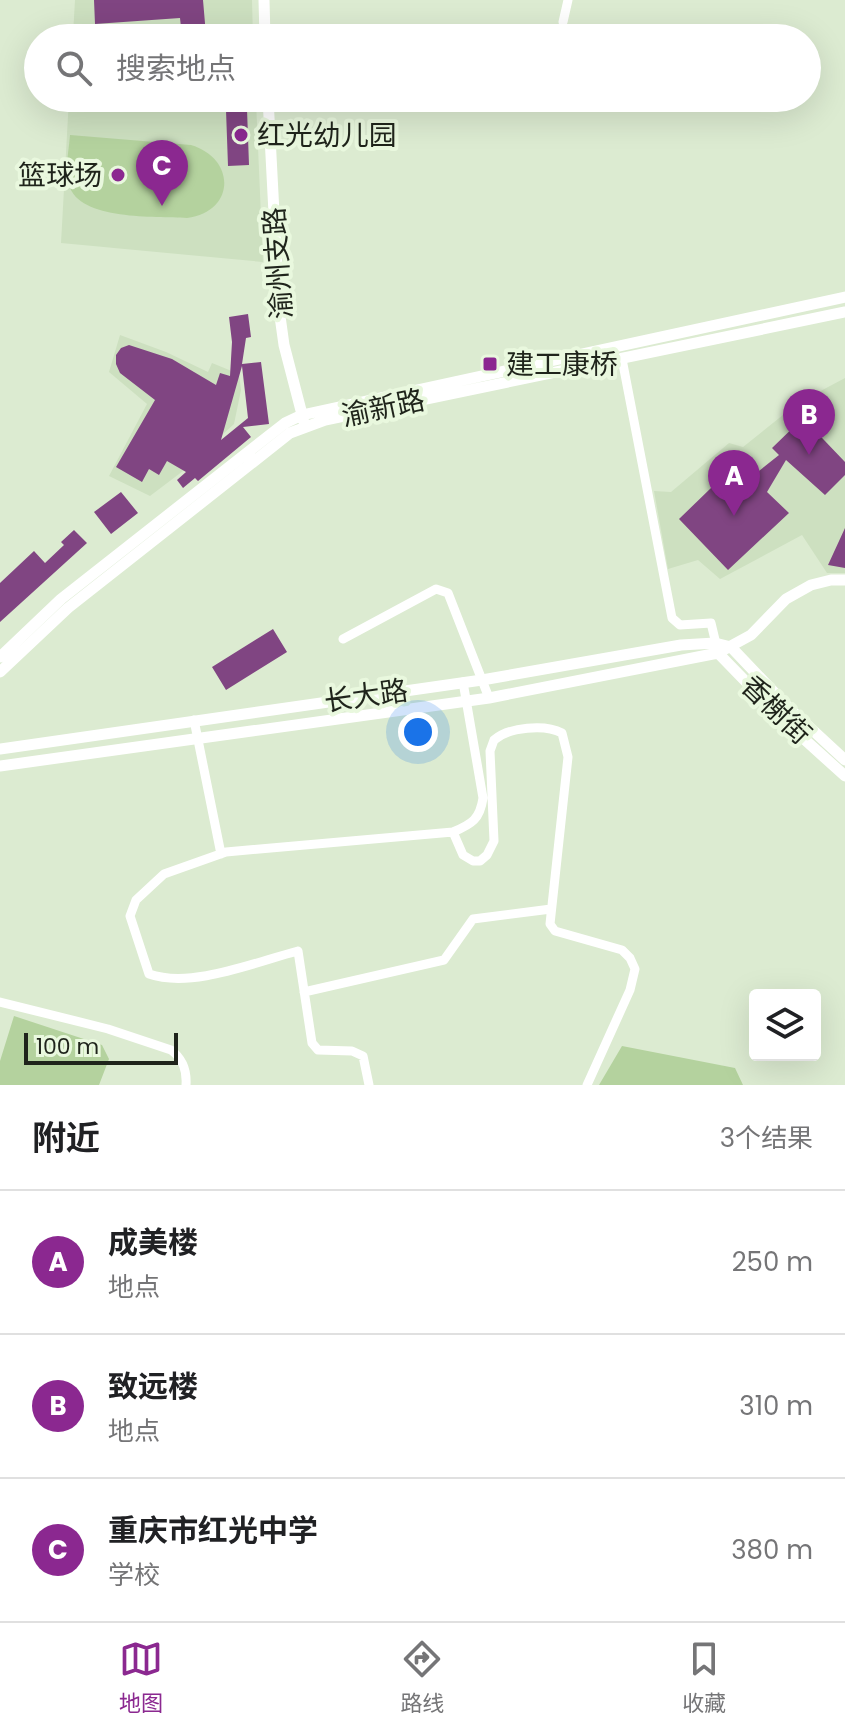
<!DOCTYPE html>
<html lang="zh">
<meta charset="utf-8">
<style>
:root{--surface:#fff;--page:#f6f6f6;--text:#202124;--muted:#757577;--line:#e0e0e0;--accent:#8b2890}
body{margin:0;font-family:Poppins,"Noto Sans SC",sans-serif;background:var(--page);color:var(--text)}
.controls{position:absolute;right:24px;bottom:24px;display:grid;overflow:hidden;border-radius:8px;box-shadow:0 8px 32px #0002}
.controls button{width:72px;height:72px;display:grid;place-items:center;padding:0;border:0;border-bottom:2px solid var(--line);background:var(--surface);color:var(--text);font:40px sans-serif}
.scale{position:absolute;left:24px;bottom:20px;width:154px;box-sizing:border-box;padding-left:8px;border:4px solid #1f241b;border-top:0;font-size:22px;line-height:28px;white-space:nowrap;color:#1f241b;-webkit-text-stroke:6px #e9f8de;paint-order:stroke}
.you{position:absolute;left:418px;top:732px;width:28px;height:28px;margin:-20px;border:6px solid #fff;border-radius:50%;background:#1a73e8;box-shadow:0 0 0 12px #1a73e833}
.badge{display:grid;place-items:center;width:52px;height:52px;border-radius:50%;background:var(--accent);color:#fff;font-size:26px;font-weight:700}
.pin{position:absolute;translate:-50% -66px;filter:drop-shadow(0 2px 4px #0008)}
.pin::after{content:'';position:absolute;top:42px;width:28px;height:24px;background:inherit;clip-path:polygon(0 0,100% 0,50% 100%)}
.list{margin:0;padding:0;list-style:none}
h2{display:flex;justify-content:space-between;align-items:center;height:104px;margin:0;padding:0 32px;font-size:34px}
h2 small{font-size:26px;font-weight:400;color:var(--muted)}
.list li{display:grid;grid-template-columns:52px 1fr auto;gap:24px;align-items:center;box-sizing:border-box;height:144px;padding:0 32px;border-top:2px solid var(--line)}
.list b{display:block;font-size:30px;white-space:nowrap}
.list p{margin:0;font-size:26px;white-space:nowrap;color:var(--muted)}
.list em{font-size:26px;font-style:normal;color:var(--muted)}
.icon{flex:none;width:44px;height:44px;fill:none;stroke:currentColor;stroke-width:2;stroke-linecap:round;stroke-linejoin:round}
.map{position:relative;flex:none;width:845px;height:1085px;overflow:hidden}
.search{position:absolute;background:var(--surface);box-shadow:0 8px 32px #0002;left:24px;right:24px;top:24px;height:88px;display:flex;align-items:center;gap:20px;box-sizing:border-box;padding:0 28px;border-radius:44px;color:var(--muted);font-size:30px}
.sheet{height:536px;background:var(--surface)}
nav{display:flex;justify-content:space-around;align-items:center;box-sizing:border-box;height:112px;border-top:2px solid var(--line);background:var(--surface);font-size:22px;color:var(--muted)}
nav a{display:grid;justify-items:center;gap:4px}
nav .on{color:var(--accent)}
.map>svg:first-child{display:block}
</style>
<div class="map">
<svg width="845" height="1085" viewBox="0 0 845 1085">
<rect width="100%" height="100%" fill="#dcebd1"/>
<!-- built -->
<path fill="#cde0c0" d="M75,0H252L253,38L73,35Z
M69,98H194L256,101L263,262L61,243Z
M120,335L166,352L208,372L212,363L239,374L241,390L234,424L183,471L150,496L109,476L147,404L109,372Z
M845,378V573H827L802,535L720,579L698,560L668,569L654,491L671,492L729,443L743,447L798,403Z"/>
<!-- green -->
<path fill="#b4d29e" d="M70,135L191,145C237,159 235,212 187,218C156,216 79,221 69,185C64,170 69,151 70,135Z
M14,1016L102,1045L109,1059L99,1085H0V1061Z
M622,1046L735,1068L743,1085H599Z"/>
<!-- building -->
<path fill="#804582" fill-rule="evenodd" d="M94,0H203L206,35L182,37L180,18L95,24Z
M247,109L249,165L228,166L226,110Z
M248,314L251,337L246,338L242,364L261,362L269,424L243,427L251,437L198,481L195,478L183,488L177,480L186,472L167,461L159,475L149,469L142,482L116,467L155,400L120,373L116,364V355L121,348L129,345L172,359L216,385L220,373L230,376L232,342L229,317ZM242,366L248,418L221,440Z
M803,418L845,462V475L825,495L786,460L767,492L789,513L728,570L679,519L741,459L759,471L779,455L772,448Z
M121,492L138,513L111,534L94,512Z
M845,528V568L828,565Z
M74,530L87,543L0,622V583L34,551L45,563L64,545L61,542Z
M273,629L287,652L226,690L212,667Z"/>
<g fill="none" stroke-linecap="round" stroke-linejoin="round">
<!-- minor -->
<path stroke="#fff" stroke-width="9" d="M563,22L568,0
M622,359L672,618L680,625L711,623L717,648
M343,639L436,589L448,593L489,698
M194,720L221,854
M453,832L463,855L473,861H480L487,855L494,841L490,751L494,740C509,727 545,724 562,733L568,757L550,924L555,931L622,950L630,958L635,969L630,990L587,1085
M304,992L444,960L473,919L551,909
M0,1002L108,1029L171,1050C183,1059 187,1070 186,1085
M369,1085L363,1056L352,1051L318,1050L312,1043L298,951C255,962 192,989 149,974L130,916L136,900L164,874L226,852L453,832C472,824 480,819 483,798L463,682"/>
<!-- tertiary -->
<path stroke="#fff" stroke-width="11" d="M264,0L265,38
M268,98L279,309L284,345L304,422
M718,653L783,720L845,776
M0,657L61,599L285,423L302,415L845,297
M0,672L68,608L290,433L325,420L845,312
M0,749L482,680L681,645L715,643L731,647L791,710L845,760
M0,766L489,698L718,653L751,635L786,599L811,585L831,580H845"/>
</g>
<!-- markers -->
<g fill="#8b2890" stroke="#e9f8de" stroke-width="3">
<circle cx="241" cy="135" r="8"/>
<circle cx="118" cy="175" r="8"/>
<rect x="482" y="356" width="16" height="16" rx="4"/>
</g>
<g text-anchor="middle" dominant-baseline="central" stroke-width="8" stroke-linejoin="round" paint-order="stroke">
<!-- poi labels -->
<g font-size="28" fill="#1f241b" stroke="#e9f8de" text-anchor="start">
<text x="257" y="135">红光幼儿园</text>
<text x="102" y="175" text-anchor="end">篮球场</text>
<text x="506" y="364">建工康桥</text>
</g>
<!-- street labels -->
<g font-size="28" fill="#1f241b" stroke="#e9f8de">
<text transform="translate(278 263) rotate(-94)">渝州支路</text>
<text transform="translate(383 408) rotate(-12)">渝新路</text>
<text transform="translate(366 696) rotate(-8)">长大路</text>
<text transform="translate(776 710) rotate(44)">香榭街</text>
</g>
</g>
</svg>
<div class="controls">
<button><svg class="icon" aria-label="layers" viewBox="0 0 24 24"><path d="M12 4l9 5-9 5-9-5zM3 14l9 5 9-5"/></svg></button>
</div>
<div class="scale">100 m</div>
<div class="you"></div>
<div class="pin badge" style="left:734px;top:516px">A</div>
<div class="pin badge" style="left:809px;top:455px">B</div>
<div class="pin badge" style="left:162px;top:206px">C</div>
<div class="search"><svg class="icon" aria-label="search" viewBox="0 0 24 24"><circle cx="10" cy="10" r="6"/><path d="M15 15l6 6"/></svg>搜索地点</div>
</div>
<section class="sheet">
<h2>附近<small>3个结果</small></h2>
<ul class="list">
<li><span class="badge">A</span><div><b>成美楼</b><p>地点</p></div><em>250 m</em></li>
<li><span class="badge">B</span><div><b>致远楼</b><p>地点</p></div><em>310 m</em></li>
<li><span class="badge">C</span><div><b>重庆市红光中学</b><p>学校</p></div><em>380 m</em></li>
</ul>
</section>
<nav>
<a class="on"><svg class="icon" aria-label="map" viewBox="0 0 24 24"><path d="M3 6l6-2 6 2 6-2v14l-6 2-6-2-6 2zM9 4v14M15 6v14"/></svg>地图</a>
<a><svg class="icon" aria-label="directions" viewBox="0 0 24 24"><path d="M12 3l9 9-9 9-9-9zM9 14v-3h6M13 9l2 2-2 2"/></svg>路线</a>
<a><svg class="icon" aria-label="saved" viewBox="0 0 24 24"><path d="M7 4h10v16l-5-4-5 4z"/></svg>收藏</a>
</nav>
